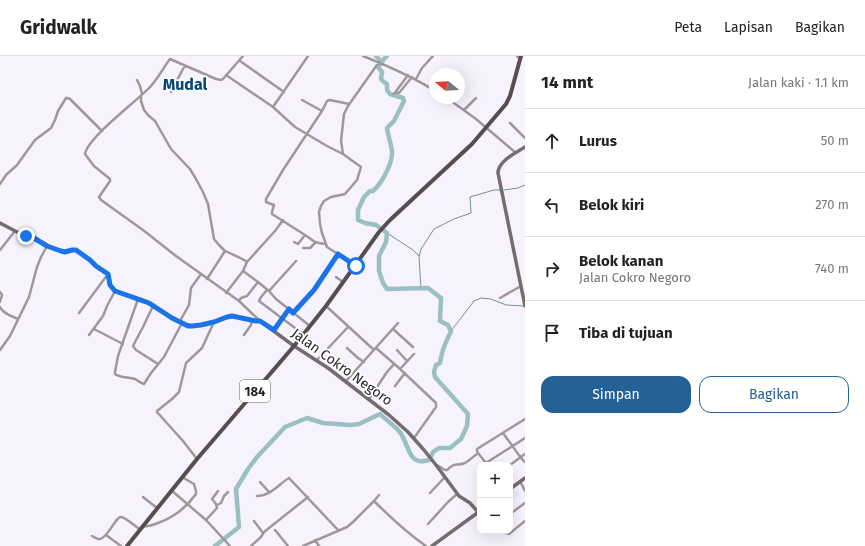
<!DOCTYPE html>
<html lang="id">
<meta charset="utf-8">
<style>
:root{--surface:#fff;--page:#f2f2f2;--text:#222;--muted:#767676;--line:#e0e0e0;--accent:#246197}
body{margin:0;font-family:"Fira Sans",sans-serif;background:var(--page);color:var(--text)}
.controls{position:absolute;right:12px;bottom:12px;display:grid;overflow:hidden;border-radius:8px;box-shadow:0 4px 16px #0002}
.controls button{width:36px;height:36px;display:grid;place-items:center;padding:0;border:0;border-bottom:1px solid var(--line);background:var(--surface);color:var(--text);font:20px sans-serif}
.compass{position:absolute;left:429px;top:12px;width:36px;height:36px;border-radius:50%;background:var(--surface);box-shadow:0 4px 16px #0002;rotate:288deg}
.stop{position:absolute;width:12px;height:12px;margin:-9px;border:3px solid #1a73e8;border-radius:50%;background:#fff}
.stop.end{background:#1a73e8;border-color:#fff;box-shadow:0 1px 4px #0008}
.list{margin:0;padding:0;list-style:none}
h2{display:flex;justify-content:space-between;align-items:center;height:52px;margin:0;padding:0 16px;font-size:17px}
h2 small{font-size:13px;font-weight:400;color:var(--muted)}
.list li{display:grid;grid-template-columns:26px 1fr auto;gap:12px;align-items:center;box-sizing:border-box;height:64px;padding:0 16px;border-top:1px solid var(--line)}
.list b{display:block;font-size:15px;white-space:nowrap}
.list p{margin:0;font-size:13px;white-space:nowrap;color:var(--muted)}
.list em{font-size:13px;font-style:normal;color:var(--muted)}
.actions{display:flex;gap:8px;padding:12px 16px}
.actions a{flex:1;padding:9px 0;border:1px solid var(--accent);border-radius:12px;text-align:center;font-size:14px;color:var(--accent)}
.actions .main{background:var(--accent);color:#fff}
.icon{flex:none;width:22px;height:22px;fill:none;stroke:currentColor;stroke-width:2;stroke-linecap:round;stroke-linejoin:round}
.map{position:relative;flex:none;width:525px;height:490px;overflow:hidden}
header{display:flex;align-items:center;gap:24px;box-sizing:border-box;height:56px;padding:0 20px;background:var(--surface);border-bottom:1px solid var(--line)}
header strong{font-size:19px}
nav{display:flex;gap:22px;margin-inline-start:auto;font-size:14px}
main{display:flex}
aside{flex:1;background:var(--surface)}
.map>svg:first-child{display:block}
</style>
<header>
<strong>Gridwalk</strong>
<nav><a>Peta</a><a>Lapisan</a><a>Bagikan</a></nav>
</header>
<main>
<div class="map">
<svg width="525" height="490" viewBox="0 0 525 490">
<rect width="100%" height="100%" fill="#f6f3ff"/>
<!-- built -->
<path fill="#ece7fa" d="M514,433L516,436L517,435L520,438L510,447V435Z"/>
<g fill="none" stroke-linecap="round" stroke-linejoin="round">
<!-- stream -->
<path stroke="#759093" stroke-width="1" d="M504,134L518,132L525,129
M387,177L413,194L419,200
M421,232L419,201L421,193L434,173L454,163L471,157L470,141L494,134H500
M451,275L474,245L481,242L491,243L506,249L524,250"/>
<!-- river -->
<path stroke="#9ac0c3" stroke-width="4.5" d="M376,0L382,6
M215,490L239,471L236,433L248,413L257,401L285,371L307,362L323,367L350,369L359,368L380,358C386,364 394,369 399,375C410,388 407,411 429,404L433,396L439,392H450L461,383L467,370L468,358L435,321L434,316L436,309L440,307C441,302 442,296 444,291C446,285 449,280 451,275L448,269L440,265L441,242L428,232L387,233L383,227L379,215V200L386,186L387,177L376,169L365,167L358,164V154L364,141L370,135H373C382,127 393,107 392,95C391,88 388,79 387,72L394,65L404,45L403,42L390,38L387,34V28L384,26L381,23L382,16L378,11L384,3L387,0"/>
<!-- street -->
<path stroke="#9e9899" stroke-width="2.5" d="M243,0L223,23L221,24L216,23L170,3C163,12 158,23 150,31C137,45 87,82 85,98L94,110L110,123V125L101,138L99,141L101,144L143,174L176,200L239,245L260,265
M363,0C388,10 412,20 435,35
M517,0L520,3
M240,5L284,36
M226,19L273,51L295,71L327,90L343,98
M416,23L422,12L433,0
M137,24L140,30L142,38
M171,36L185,9
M396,36L398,37H399L412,21
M394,38L408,19
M141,40V45L144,54L148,59L155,65L171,93L190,113L196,123L203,136L208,148L214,183L219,189L225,195
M447,42L476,63L516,97
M302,44L322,55
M273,51L308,0
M464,54L476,42
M510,67L525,82
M0,128L6,119L17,109L35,84L51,72L55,64L58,55L66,42H67L70,43L102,75
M305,179L272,158V156L274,149L266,146V143L283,114L322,55L327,45L330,44L349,48
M294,186L298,188L305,179L315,186L324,188
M303,192H310L316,186
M0,194L15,175
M355,209L327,191L322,177L320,168L319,156L321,150L324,145L331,141L345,138L357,124L361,111L343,98L341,85L344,58L348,50L379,6
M243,215L258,226L269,235L276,243L310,270
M336,221L343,226
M207,223L225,195C233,199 240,201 247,206
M267,234L261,241L259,245L303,278
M269,235L296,205
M0,236L2,239L0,246
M226,237L243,215L247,206L265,186L275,175L283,164
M500,242L521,230
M138,243L118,300L115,316V318C120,322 128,321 135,323C138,325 140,327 144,328L151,317L164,301L182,267
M239,245L241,242L247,240L258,226
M153,250L143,271L135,286L133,290L136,294L158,308
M326,250L374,294
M0,251C3,258 12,260 18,263
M79,257L108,218
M293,257L314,234L337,199
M180,265L189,249L191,232L201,218
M94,273L123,288
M393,273L413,291
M274,274L289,253
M89,279L103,260L107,250L115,235
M244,279L251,269L252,264
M347,292L358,302L364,306
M376,292L399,312L436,347V351L414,382
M0,294L10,280L29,241L37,211L41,201L47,190
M397,294L407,305
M317,304L348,271
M400,313L414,298
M346,325L398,267
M395,330L405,317
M369,343L387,316L394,308
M503,377L521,402L525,406
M197,403L183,385L157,356V355L172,343L179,336L186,307L202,292L214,266
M486,407L525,382
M437,409L445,414H447C456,405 456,411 465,407C469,405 474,400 478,397
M484,409L486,407L478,397L477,395V393L525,363
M510,409L525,398
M520,425L525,435
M260,426L269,436
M171,434L206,464L230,490
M430,437L445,421
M257,440C269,441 279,428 289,422L338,474
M143,441L157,452
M374,445L379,439
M217,449L221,447L224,440L228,436
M510,458L525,447
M206,464L217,452L216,448L212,443L218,435
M254,465L263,477
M428,468L448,446L457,438
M143,470C148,471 153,469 158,467C175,461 186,452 196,438V435L194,428L182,421
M275,474L288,490
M503,475L505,477L509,478L525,465
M106,479L121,490
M92,480C94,481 98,484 100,483C108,482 116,460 121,461C124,461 137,471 139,473
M315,484L319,490
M251,490L261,481L264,476L308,441
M303,490L347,471L353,466L374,445C390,461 407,477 426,490"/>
<!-- secondary -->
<path stroke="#756c6d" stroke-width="3.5" d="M525,91C516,97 498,105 498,117L525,250
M0,167L19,177L34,182L47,190L63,196L72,194H76L90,204L96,210L108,218L110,229L115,235L145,245L172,262L188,269L192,270L201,269L214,266L227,261L233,260L256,265H260L294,290L328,312L389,359L408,376L424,394L436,409L459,440L470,447L478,456
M510,433L525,422
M432,490L480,455"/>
<!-- primary -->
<path stroke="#584d4e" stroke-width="4" d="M127,490L197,403L294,290L326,250L379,176L390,164L472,88L506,48L510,40L521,0"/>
</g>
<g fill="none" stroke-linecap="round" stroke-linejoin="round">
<!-- route -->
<path stroke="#1a73e8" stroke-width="5" d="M26,180L34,182L47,190L61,195L65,196L72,194H76L90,204L96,210L108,218L110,229L115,235L149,247L172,262L188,270H192L201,269L214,266L227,261L232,260L256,265H260L274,274L289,253L293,257L314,234L338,198L356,210"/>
</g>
<g text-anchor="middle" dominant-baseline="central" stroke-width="3.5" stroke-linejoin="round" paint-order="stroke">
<!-- shield labels -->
<rect fill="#fff" stroke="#636265" stroke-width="1" x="240" y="324" width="30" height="22" rx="3"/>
<g font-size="13" font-weight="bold" fill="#201f23">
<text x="255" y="335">184</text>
</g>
<!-- street labels -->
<g font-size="14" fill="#201f23" stroke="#fff">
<text transform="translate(342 311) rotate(36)">Jalan Cokro Negoro</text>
</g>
<!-- quarter labels -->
<g font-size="16" font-weight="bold" fill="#044373" stroke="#fff">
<text x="185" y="28">Mudal</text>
</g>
</g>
</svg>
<div class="controls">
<button>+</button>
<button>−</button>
</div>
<svg class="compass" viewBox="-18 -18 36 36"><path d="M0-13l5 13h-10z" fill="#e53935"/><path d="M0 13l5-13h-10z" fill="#767676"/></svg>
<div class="stop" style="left:356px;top:210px"></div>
<div class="stop end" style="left:26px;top:180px"></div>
</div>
<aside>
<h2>14 mnt<small>Jalan kaki · 1.1 km</small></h2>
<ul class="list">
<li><svg class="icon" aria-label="ahead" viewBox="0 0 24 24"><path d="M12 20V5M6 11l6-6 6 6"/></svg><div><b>Lurus</b></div><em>50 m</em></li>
<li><svg class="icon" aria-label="left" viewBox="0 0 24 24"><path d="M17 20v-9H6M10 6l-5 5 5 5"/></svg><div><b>Belok kiri</b></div><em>270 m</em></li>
<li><svg class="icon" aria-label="right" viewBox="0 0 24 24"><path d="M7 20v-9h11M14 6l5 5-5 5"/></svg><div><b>Belok kanan</b><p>Jalan Cokro Negoro</p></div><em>740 m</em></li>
<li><svg class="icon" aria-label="arrive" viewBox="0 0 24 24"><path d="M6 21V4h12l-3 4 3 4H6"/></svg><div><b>Tiba di tujuan</b></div></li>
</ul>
<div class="actions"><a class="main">Simpan</a><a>Bagikan</a></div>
</aside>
</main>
